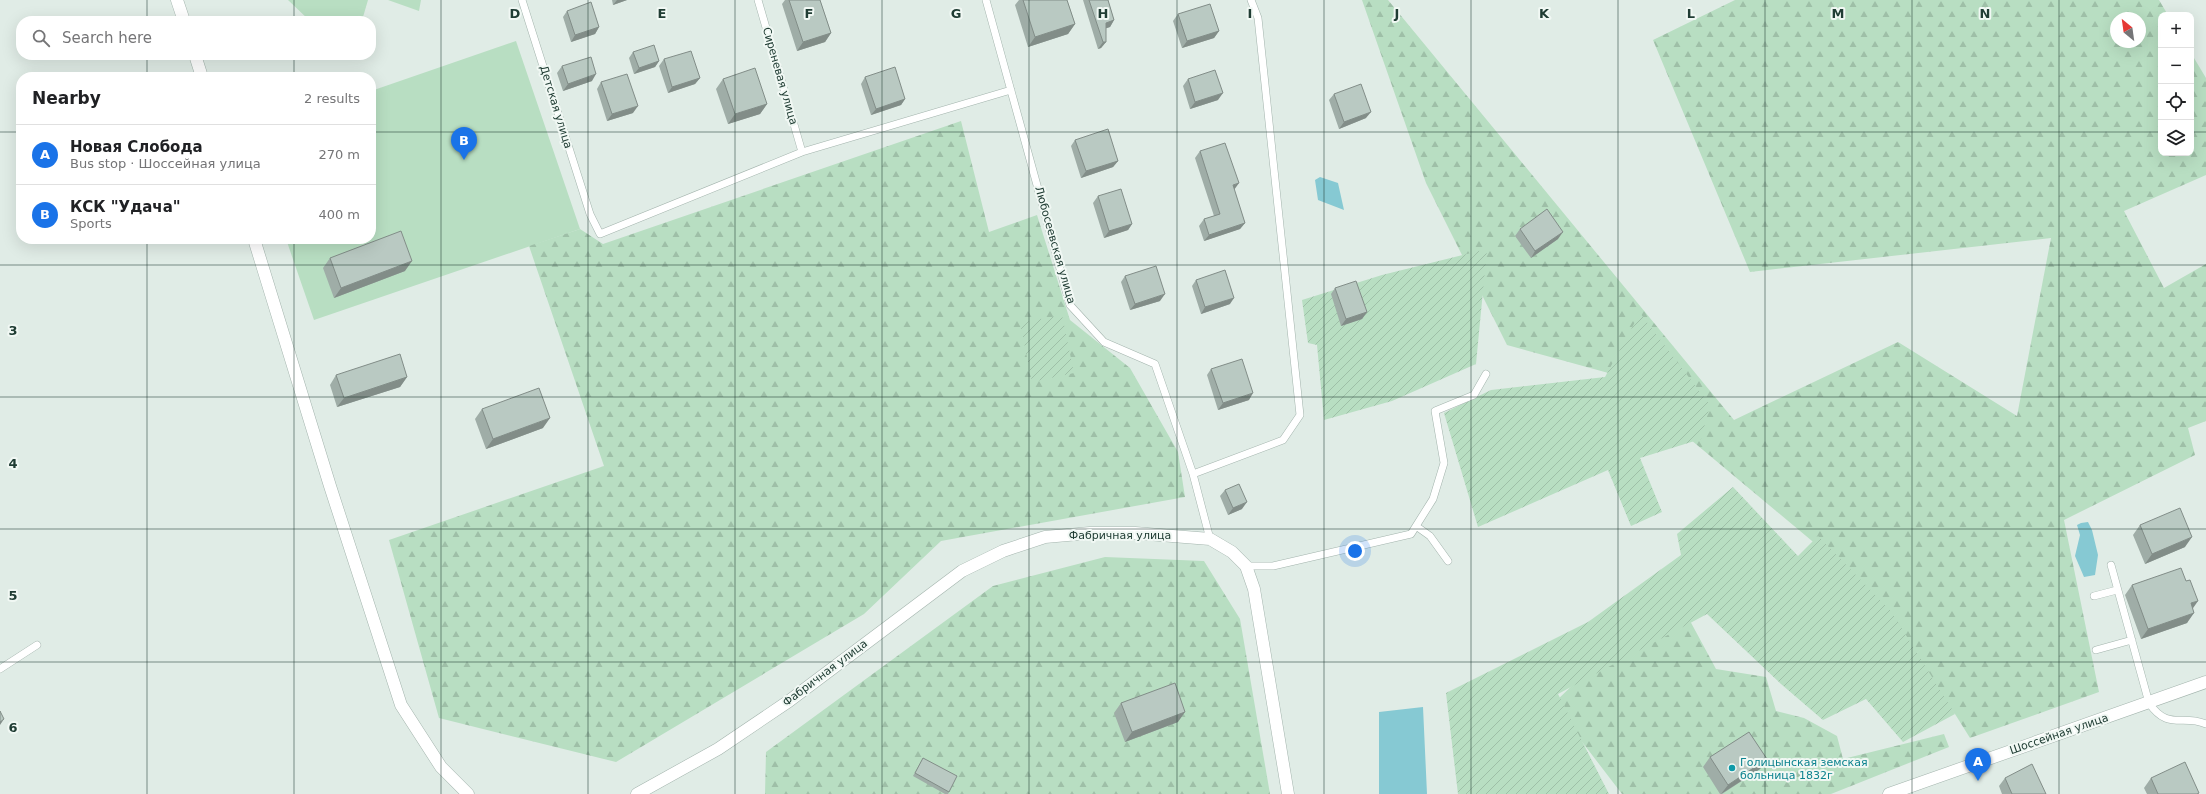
<!DOCTYPE html>
<meta charset="utf-8">
<style>
:root{--surface:#fff;--page:#f2f2f2;--text:#202124;--muted:#757577;--line:#e0e0e0;--accent:#1a73e8}
body{margin:0;font-family:"DejaVu Sans",sans-serif;background:var(--page);color:var(--text)}
.controls{position:absolute;right:12px;top:12px;display:grid;overflow:hidden;border-radius:8px;box-shadow:0 4px 16px #0002}
.controls button{width:36px;height:36px;display:grid;place-items:center;padding:0;border:0;border-bottom:1px solid var(--line);background:var(--surface);color:var(--text);font:20px sans-serif}
.compass{position:absolute;left:2110px;top:12px;width:36px;height:36px;border-radius:50%;background:var(--surface);box-shadow:0 4px 16px #0002;rotate:331deg}
.you{position:absolute;left:1355px;top:551px;width:14px;height:14px;margin:-10px;border:3px solid #fff;border-radius:50%;background:#1a73e8;box-shadow:0 0 0 6px #1a73e833}
.badge{display:grid;place-items:center;width:26px;height:26px;border-radius:50%;background:var(--accent);color:#fff;font-size:13px;font-weight:700}
.pin{position:absolute;translate:-50% -33px;filter:drop-shadow(0 1px 2px #0008)}
.pin::after{content:'';position:absolute;top:21px;width:14px;height:12px;background:inherit;clip-path:polygon(0 0,100% 0,50% 100%)}
.list{margin:0;padding:0;list-style:none}
h2{display:flex;justify-content:space-between;align-items:center;height:52px;margin:0;padding:0 16px;font-size:17px}
h2 small{font-size:13px;font-weight:400;color:var(--muted)}
.list li{display:grid;grid-template-columns:26px 1fr auto;gap:12px;align-items:center;box-sizing:border-box;height:60px;padding:0 16px;border-top:1px solid var(--line)}
.list b{display:block;font-size:15px;white-space:nowrap}
.list p{margin:0;font-size:13px;white-space:nowrap;color:var(--muted)}
.list em{font-size:13px;font-style:normal;color:var(--muted)}
.icon{flex:none;width:22px;height:22px;fill:none;stroke:currentColor;stroke-width:2;stroke-linecap:round;stroke-linejoin:round}
.map{position:relative;flex:none;width:2206px;height:794px;overflow:hidden}
.search{position:absolute;background:var(--surface);box-shadow:0 4px 16px #0002;left:16px;top:16px;width:360px;height:44px;display:flex;align-items:center;gap:10px;box-sizing:border-box;padding:0 14px;border-radius:16px;color:var(--muted);font-size:15px}
.panel{position:absolute;background:var(--surface);box-shadow:0 4px 16px #0002;left:16px;top:72px;width:360px;height:172px;border-radius:16px}
.map>svg:first-child{display:block}
</style>
<div class="map">
<svg width="2206" height="794" viewBox="0 0 2206 794">
<defs>
<pattern id="forest-firs" width="22" height="20" patternUnits="userSpaceOnUse"><rect width="22" height="20" fill="#b8dec2"/><path d="M5 1l3.5 6h-7zM16 11l3.5 6h-7z" fill="#9ebfa7"/></pattern>
<pattern id="garden-furrows" width="10" height="10" patternUnits="userSpaceOnUse"><rect width="10" height="10" fill="#b8dec2"/><path d="M-1 1l2-2M0 10L10 0M9 11l2-2" fill="none" stroke="#9ebfa7"/></pattern>
</defs>
<rect width="100%" height="100%" fill="#e0ece6"/>
<!-- grass -->
<path fill="#b8dec2" d="M288,0H368L363,17L353,21H310Z
M388,0H421L419,11Z
M516,41L580,229L314,320L286,239H371V91Z"/>
<!-- forest -->
<path fill="url(#forest-firs)" fill-rule="evenodd" d="M1362,0H1388L1734,420L1898,342L2017,416L2051,238L1750,272L1653,40L1735,0H2159L2168,15H2161V153H2191V53L2206,78V175L2124,211L2164,288L2206,264V421L2188,428L2195,455L2064,520L2099,692L1970,738L1955,714L1818,546L1612,374L1507,345L1426,183ZM2116,18H2140V42H2116Z
M961,121L989,232L1037,215L1070,320L1130,368L1178,452L1185,497L941,541L864,614L616,762L439,718L389,540L604,466L529,246L580,229L603,244Z
M1105,557L1204,561L1240,619L1270,794H765L766,752L993,586Z
M1675,593L1716,669L1766,677L1776,711L1804,718L1837,736L1843,759L1944,734L1949,747L1831,794H1622L1553,704L1612,647Z"/>
<!-- garden -->
<path fill="url(#garden-furrows)" d="M1487,249L1476,364L1392,401L1324,420L1317,345L1308,343L1302,300L1382,275Z
M1640,313L1710,405L1701,439L1640,458L1662,512L1631,526L1608,470L1478,527L1444,413L1491,390L1605,377Z
M1062,315L1074,373L1032,382L1020,323Z
M1733,487L1798,556L1818,536L1891,611L1955,714L1903,742L1866,699L1823,720L1781,684L1707,614L1558,694L1609,794H1458L1446,693L1588,622L1681,555L1677,534Z"/>
<!-- water -->
<path fill="#86c9d3" d="M1320,177L1338,183L1344,210L1318,200L1315,180Z
M2088,522L2092,530L2098,555L2095,575L2084,577L2075,556L2080,535L2077,525L2081,523Z
M1423,707L1427,794H1379V712Z"/>
<g fill="none" stroke-linecap="round" stroke-linejoin="round">
<!-- service casing -->
<g stroke="#a3b4ad" stroke-width="8">
<path id="service" d="M522,0L590,214L600,234L802,152L1011,90
M758,0L802,152
M986,0L1070,305L1104,342L1155,364L1193,474L1210,539
M1193,474L1283,440L1300,415L1258,18L1251,0
M1416,526L1430,536L1448,561
M2111,565L2149,703C2168,731 2182,714 2206,724
M1246,566H1273L1411,534L1433,499L1444,463L1435,411L1474,395L1486,374
M2094,596L2117,590
M2096,650L2132,640
M0,669L37,645"/>
</g>
<!-- minor casing -->
<g stroke="#a3b4ad" stroke-width="13">
<path id="minor" d="M177,0L184,21
M195,55L202,77
M254,239L330,486L401,705L441,767L468,794
M1889,794L2206,682"/>
</g>
<!-- tertiary casing -->
<g stroke="#a3b4ad" stroke-width="13">
<path id="tertiary" d="M637,794L718,749L789,701L962,571L1003,551L1045,537L1090,533H1135L1210,539L1232,552L1246,566L1254,589L1288,794"/>
</g>
<!-- service -->
<use href="#service" stroke="#fff" stroke-width="7"/>
<!-- minor -->
<use href="#minor" stroke="#fff" stroke-width="12"/>
<!-- tertiary -->
<use href="#tertiary" stroke="#fff" stroke-width="12"/>
</g>
<!-- wall -->
<path fill="#9fada7" d="M612,0H627L613,5Z
M785,0H820L831,33L825,42L797,51L782,4Z
M1019,0H1067L1075,24L1068,34L1028,47L1015,5Z
M1083,0H1108L1114,20L1110,27L1106,28V42L1101,48L1098,49Z
M567,11L599,27L595,34L571,42L563,17Z
M1178,14L1219,31L1214,38L1182,48L1173,21Z
M633,52L659,61L655,67L634,74L629,58Z
M664,59L700,78L695,84L668,93L659,66Z
M562,66L592,81L563,91L557,73Z
M865,77L905,99L901,105L871,115L861,84Z
M723,79L767,104L760,114L728,124L716,89Z
M1188,79L1218,100L1190,109L1183,86Z
M601,82L633,113L607,121L597,89Z
M1334,94L1366,118L1339,129L1329,100Z
M1075,140L1118,161L1113,167L1081,178L1071,146Z
M1200,151L1234,190L1245,223L1240,229L1204,241L1199,226L1204,219L1214,216L1195,158Z
M1098,196L1132,224L1128,230L1104,238L1093,203Z
M1520,229L1558,239L1531,258L1515,236Z
M330,258L405,271L334,298L323,268Z
M1125,276L1160,301L1130,310L1121,282Z
M1196,280L1230,304L1201,314L1192,286Z
M1335,288L1367,312L1362,319L1341,326L1331,294Z
M1211,369L1249,400L1218,410L1207,375Z
M336,375L407,377L400,387L337,407L330,385Z
M482,409L543,428L486,449L475,419Z
M1225,490L1242,509L1228,515L1220,496Z
M2140,525L2185,547L2145,564L2133,535Z
M2132,585L2193,608L2187,623L2141,639L2125,595Z
M1121,703L1178,722L1125,742L1114,713Z
M1710,757L1767,759L1760,769L1722,794H1720L1703,767Z
M923,758L949,792L948,794H945L913,776Z
M2005,778L2046,794H2002L1999,786Z
M2151,778L2199,793L2198,794H2147L2144,788Z"/>
<!-- shaded-wall -->
<path fill="#828d88" d="M617,0H627L613,5Z
M1114,20L1110,27L1101,30L1106,23Z
M1075,24L1068,34L1028,47L1035,37Z
M599,27L595,34L571,42L575,35Z
M1219,31L1214,38L1182,48L1187,41Z
M831,33L825,42L797,51L803,42Z
M1103,42H1106L1101,48L1098,49Z
M659,61L655,67L634,74L639,68Z
M596,74L592,81L563,91L568,84Z
M700,78L695,84L668,93L672,87Z
M1223,93L1218,100L1190,109L1195,102Z
M905,99L901,105L871,115L876,109Z
M767,104L760,114L728,124L735,114Z
M638,106L633,113L607,121L612,114Z
M1371,112L1366,118L1339,129L1344,122Z
M1118,161L1113,167L1081,178L1086,171Z
M1239,183L1234,190L1233,185Z
M1245,223L1240,229L1204,241L1209,235Z
M1132,224L1128,230L1104,238L1109,231Z
M1563,232L1558,239L1531,258L1535,251Z
M412,261L405,271L334,298L341,288Z
M1165,294L1160,301L1130,310L1135,304Z
M1234,298L1230,304L1201,314L1205,307Z
M1367,312L1362,319L1341,326L1346,319Z
M407,377L400,387L337,407L344,398Z
M1253,393L1249,400L1218,410L1223,403Z
M550,418L543,428L486,449L493,439Z
M1247,502L1242,509L1228,515L1233,508Z
M2192,537L2185,547L2145,564L2152,554Z
M2198,601L2191,611V603Z
M2194,613L2187,623L2141,639L2148,629Z
M1185,712L1178,722L1125,742L1132,732Z
M4,719L0,725V722Z
M1767,759L1760,769L1721,794L1728,785Z"/>
<!-- building -->
<path fill="#b9c9c2" stroke="#828d88" d="M789,0H820L831,33L803,42Z
M1023,0H1067L1075,24L1035,37Z
M1089,0H1108L1114,20L1106,23V42H1103Z
M591,2L599,27L575,35L567,11Z
M1210,4L1219,31L1187,41L1178,14Z
M654,45L659,61L639,68L633,52Z
M691,51L700,78L672,87L664,59Z
M591,57L596,74L568,84L562,66Z
M895,67L905,99L876,109L865,77Z
M755,68L767,104L735,114L723,79Z
M1215,70L1223,93L1195,102L1188,79Z
M627,74L638,106L612,114L601,82Z
M1361,84L1371,112L1344,122L1334,94Z
M1108,129L1118,161L1086,171L1075,140Z
M1225,143L1239,183L1233,185L1245,223L1209,235L1204,219L1220,214L1200,151Z
M1121,189L1132,224L1109,231L1098,196Z
M1547,209L1563,232L1535,251L1520,229Z
M401,231L412,261L341,288L330,258Z
M1156,266L1165,294L1135,304L1125,276Z
M1225,270L1234,298L1205,307L1196,280Z
M1356,281L1367,312L1346,319L1335,288Z
M400,354L407,377L344,398L336,375Z
M1242,359L1253,393L1223,403L1211,369Z
M539,388L550,418L493,439L482,409Z
M1239,484L1247,502L1233,508L1225,490Z
M2180,508L2192,537L2152,554L2140,525Z
M2181,568L2186,581L2190,580L2198,601L2191,603L2194,613L2148,629L2132,585Z
M1175,683L1185,712L1132,732L1121,703Z
M0,711L4,719L0,722Z
M1749,732L1767,759L1728,785L1710,757Z
M923,758L957,776L949,792L915,773Z
M2185,762L2199,793L2197,794H2158L2151,778Z
M2032,764L2046,794H2012L2005,778Z"/>
<!-- grid -->
<path fill="none" stroke="#203d34" stroke-width="1" stroke-opacity="0.55" d="M147,0V21M294,0V21M441,0V794M588,0V794M735,0V794M882,0V794M1029,0V794M1177,0V794M1324,0V794M1471,0V794M1618,0V794M1765,0V794M1912,0V794M2059,0V794M147,55V77M294,55V77M0,132H21M371,132H2161M2191,132H2206M147,239V794M294,239V794M0,265H2206M0,397H2206M0,529H2206M0,662H2206"/>
<!-- markers -->
<circle fill="#0f9aa8" stroke="#f1f8f4" stroke-width="1.5" cx="1732" cy="768" r="4"/>
<g text-anchor="middle" dominant-baseline="central" stroke-width="4" stroke-linejoin="round" paint-order="stroke">
<!-- street labels -->
<g font-size="11" fill="#203d34" stroke="#f1f8f4">
<text transform="translate(780 76) rotate(74)">Сиреневая улица</text>
<text transform="translate(556 107) rotate(73)">Детская улица</text>
<text transform="translate(1055 245) rotate(74)">Любосеевская улица</text>
<text x="1120" y="535">Фабричная улица</text>
<text transform="translate(825 673) rotate(-37)">Фабричная улица</text>
<text transform="translate(2059 734) rotate(-19)">Шоссейная улица</text>
</g>
<!-- culture labels -->
<g font-size="11" fill="#0d838f" stroke="#f1f8f4" text-anchor="start">
<text x="1740" y="762">Голицынская земская<tspan x="1740" dy="13">больница 1832г</tspan></text>
</g>
</g>
<g font-size="13" text-anchor="middle" font-weight="bold" fill="#203d34" stroke="#f1f8f4" stroke-width="4" stroke-linejoin="round" paint-order="stroke">
<text x="515" y="18">D</text>
<text x="662" y="18">E</text>
<text x="809" y="18">F</text>
<text x="956" y="18">G</text>
<text x="1103" y="18">H</text>
<text x="1250" y="18">I</text>
<text x="1397" y="18">J</text>
<text x="1544" y="18">K</text>
<text x="1691" y="18">L</text>
<text x="1838" y="18">M</text>
<text x="1985" y="18">N</text>
<text x="13" y="335">3</text>
<text x="13" y="468">4</text>
<text x="13" y="600">5</text>
<text x="13" y="732">6</text>
</g>
</svg>
<div class="controls">
<button>+</button>
<button>−</button>
<button><svg class="icon" aria-label="locate" viewBox="0 0 24 24"><circle cx="12" cy="12" r="6"/><path d="M12 2v4M12 18v4M2 12h4M18 12h4"/></svg></button>
<button><svg class="icon" aria-label="layers" viewBox="0 0 24 24"><path d="M12 4l9 5-9 5-9-5zM3 14l9 5 9-5"/></svg></button>
</div>
<svg class="compass" viewBox="-18 -18 36 36"><path d="M0-13l5 13h-10z" fill="#e53935"/><path d="M0 13l5-13h-10z" fill="#757577"/></svg>
<div class="you"></div>
<div class="pin badge" style="left:1978px;top:781px">A</div>
<div class="pin badge" style="left:464px;top:160px">B</div>
<div class="search"><svg class="icon" aria-label="search" viewBox="0 0 24 24"><circle cx="10" cy="10" r="6"/><path d="M15 15l6 6"/></svg>Search here</div>
<section class="panel">
<h2>Nearby<small>2 results</small></h2>
<ul class="list">
<li><span class="badge">A</span><div><b>Новая Слобода</b><p>Bus stop · Шоссейная улица</p></div><em>270 m</em></li>
<li><span class="badge">B</span><div><b>КСК &quot;Удача&quot;</b><p>Sports</p></div><em>400 m</em></li>
</ul>
</section>
</div>
